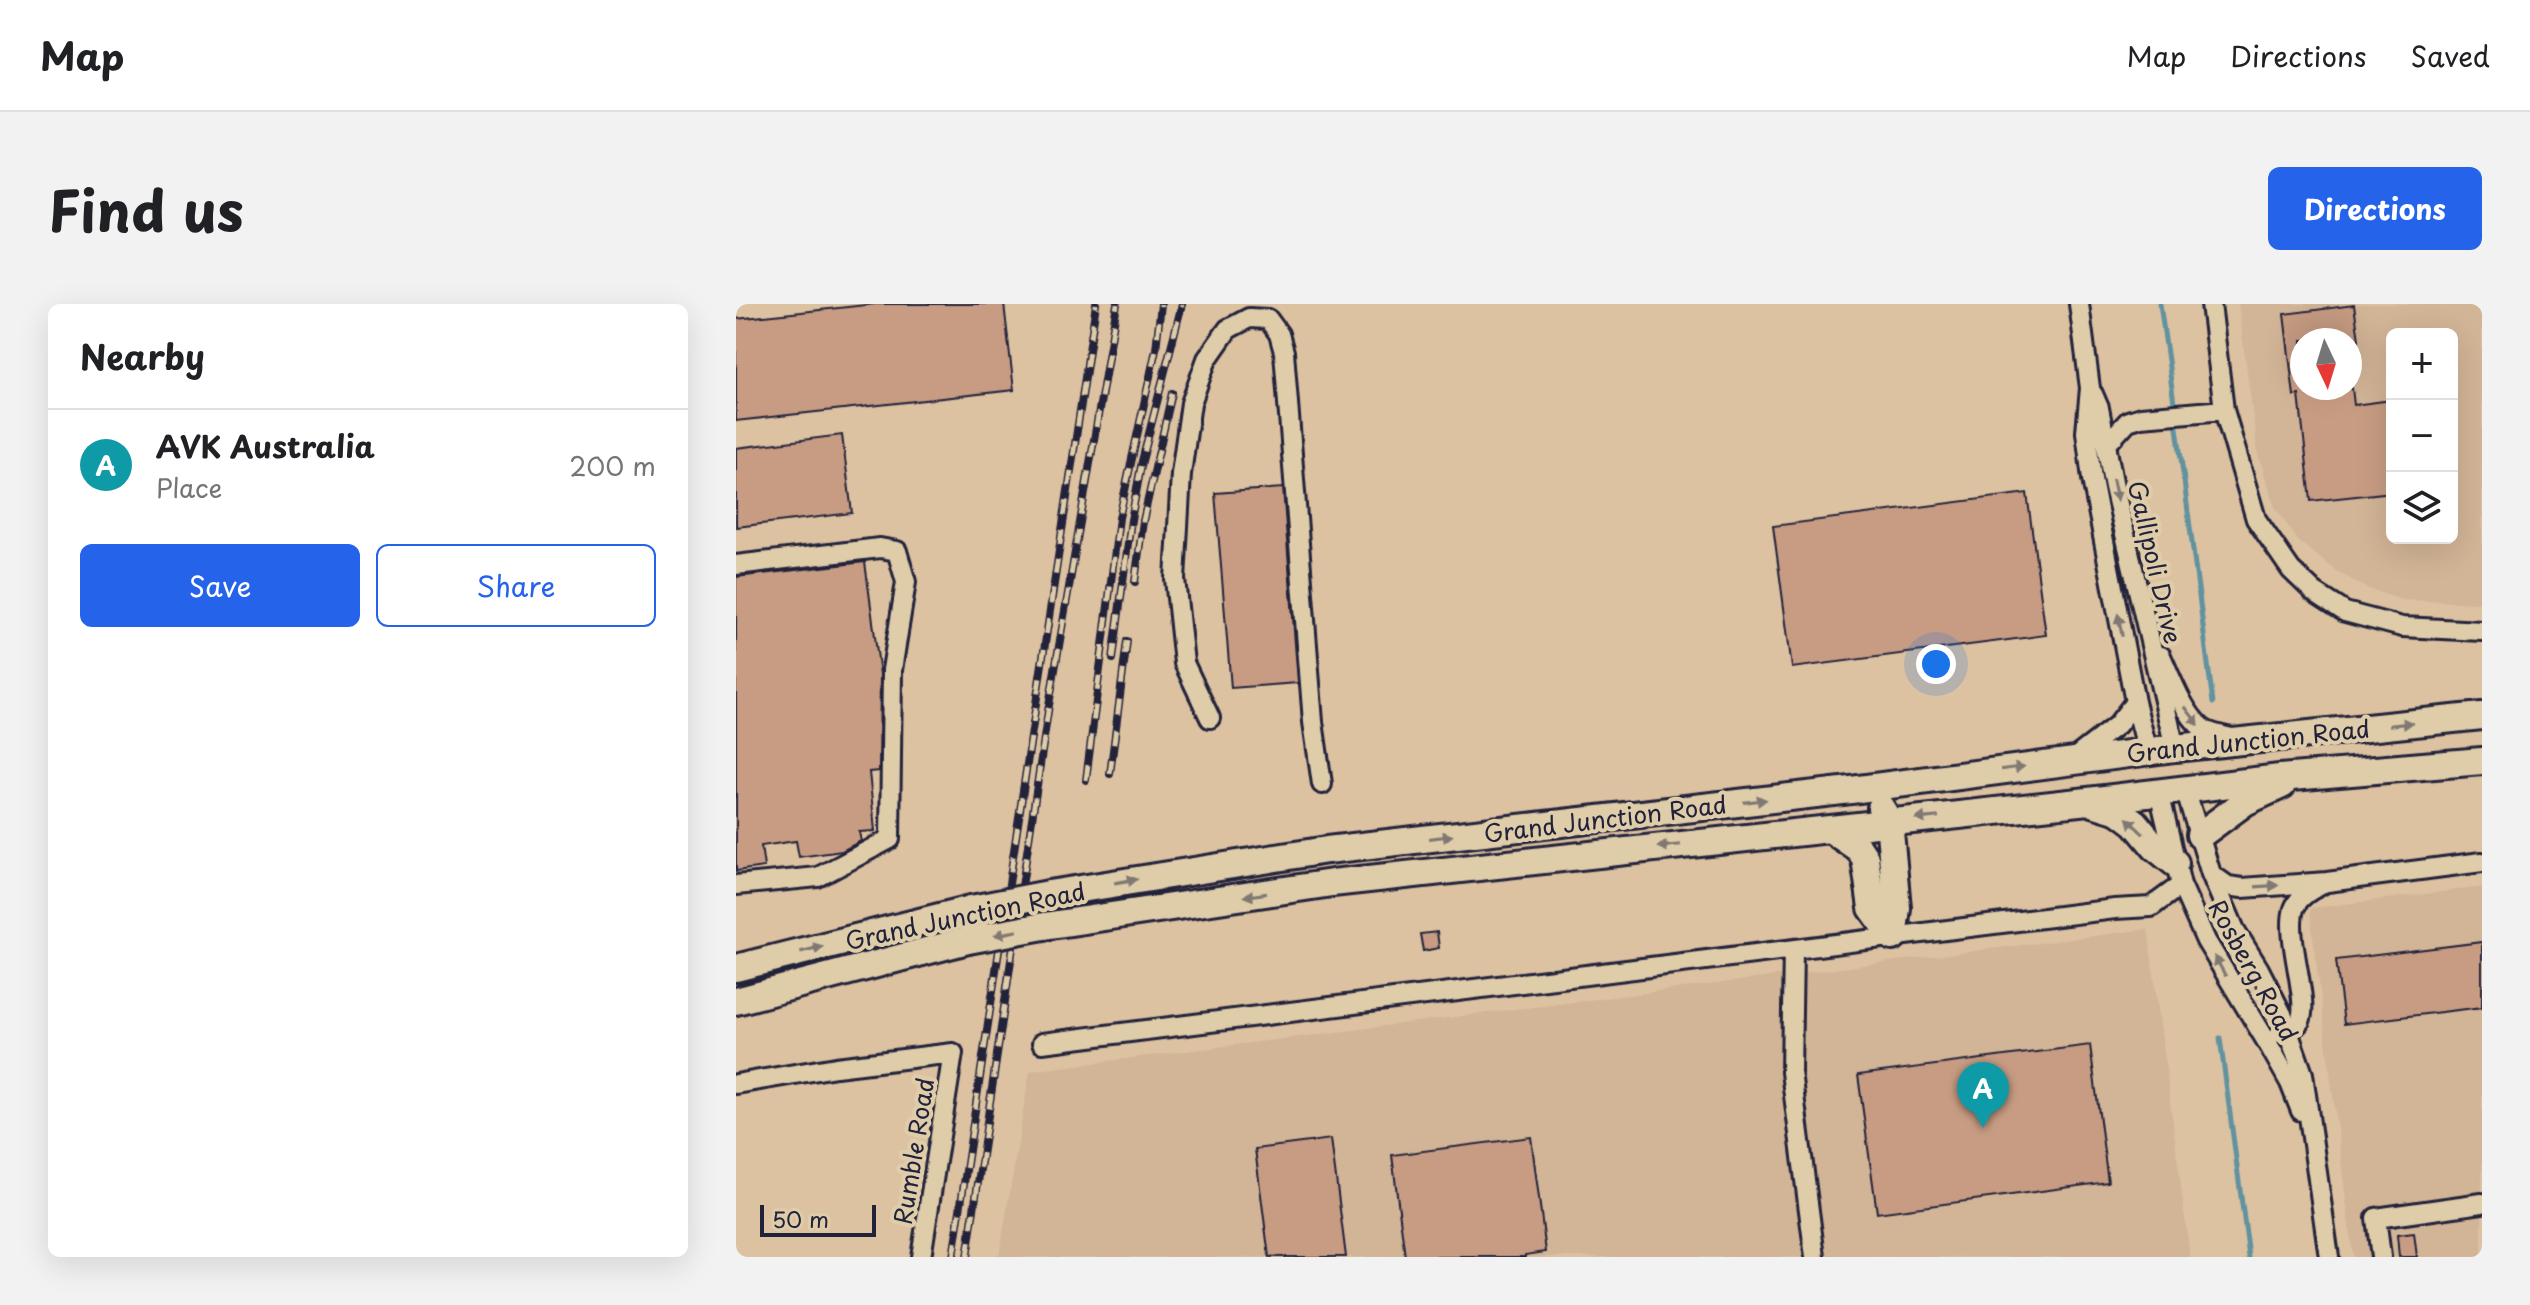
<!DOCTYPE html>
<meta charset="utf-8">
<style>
:root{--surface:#fff;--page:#f2f2f2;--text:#202124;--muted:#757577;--line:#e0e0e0;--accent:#2563eb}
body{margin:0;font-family:"Playpen Sans",sans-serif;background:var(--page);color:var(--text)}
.controls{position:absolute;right:24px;top:24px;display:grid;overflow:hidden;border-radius:12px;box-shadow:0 8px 32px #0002}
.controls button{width:72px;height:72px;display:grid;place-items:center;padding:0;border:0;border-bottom:2px solid var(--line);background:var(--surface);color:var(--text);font:40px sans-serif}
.compass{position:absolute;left:1554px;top:24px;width:72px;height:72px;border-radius:50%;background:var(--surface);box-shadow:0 8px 32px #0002;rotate:176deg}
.scale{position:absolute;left:24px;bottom:20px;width:116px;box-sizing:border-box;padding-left:8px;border:4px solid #22223b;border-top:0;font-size:22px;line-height:28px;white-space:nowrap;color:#22223b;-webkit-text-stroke:6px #dfcdaa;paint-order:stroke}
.you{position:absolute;left:1200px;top:360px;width:28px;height:28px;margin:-20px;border:6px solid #fff;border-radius:50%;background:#1a73e8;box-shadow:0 0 0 12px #1a73e833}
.badge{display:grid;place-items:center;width:52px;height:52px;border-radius:50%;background:var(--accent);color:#fff;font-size:26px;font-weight:700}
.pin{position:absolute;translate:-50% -66px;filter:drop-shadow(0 2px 4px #0008)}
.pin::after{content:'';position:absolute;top:42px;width:28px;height:24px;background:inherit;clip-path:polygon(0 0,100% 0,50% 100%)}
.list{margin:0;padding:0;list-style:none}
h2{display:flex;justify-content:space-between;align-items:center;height:104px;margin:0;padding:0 32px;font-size:34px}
h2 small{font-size:26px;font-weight:400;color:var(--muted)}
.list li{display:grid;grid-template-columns:52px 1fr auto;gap:24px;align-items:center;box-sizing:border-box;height:112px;padding:0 32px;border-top:2px solid var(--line)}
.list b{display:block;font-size:30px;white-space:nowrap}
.list p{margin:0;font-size:26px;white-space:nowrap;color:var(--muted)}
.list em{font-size:26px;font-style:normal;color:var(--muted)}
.actions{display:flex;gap:16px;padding:24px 32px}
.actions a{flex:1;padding:18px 0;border:2px solid var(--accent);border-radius:12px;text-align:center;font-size:28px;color:var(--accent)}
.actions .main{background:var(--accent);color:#fff}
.icon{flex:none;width:44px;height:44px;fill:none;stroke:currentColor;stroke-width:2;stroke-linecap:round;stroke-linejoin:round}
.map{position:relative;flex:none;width:1746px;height:953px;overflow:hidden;border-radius:12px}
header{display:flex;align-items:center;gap:48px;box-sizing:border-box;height:112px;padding:0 40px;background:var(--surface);border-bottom:2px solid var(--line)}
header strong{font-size:38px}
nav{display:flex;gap:44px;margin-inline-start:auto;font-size:28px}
.intro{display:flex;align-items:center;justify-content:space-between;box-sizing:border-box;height:192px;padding:0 48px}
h1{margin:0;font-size:56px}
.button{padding:20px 36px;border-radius:12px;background:var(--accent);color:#fff;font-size:28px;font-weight:700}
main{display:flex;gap:48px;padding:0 48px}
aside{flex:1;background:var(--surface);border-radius:12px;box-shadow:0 8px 32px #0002}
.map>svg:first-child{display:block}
</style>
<header>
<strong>Map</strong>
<nav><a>Map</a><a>Directions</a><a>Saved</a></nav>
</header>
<div class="intro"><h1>Find us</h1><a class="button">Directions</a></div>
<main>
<aside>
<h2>Nearby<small></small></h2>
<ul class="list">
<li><span class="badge" style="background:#0f9aa8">A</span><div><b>AVK Australia</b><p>Place</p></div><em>200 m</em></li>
</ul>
<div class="actions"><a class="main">Save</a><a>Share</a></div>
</aside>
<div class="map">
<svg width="1746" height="953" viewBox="0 0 1746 953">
<rect width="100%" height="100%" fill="#ddc2a1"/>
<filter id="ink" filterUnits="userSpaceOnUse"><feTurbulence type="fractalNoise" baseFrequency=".0125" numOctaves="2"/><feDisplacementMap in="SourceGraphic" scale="16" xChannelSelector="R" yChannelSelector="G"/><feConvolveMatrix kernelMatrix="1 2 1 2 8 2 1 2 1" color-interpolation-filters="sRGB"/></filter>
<g filter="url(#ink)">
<!-- built -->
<path fill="#d2b496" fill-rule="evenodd" d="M1502,0H1746V299L1666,296L1630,284L1602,268L1562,237L1539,203L1522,150ZM1656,30H1716V234H1656ZM1566,36H1614V84H1566Z
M1746,583V953H1617L1574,607L1576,604Z
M1412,625L1454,953H263L294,767Z"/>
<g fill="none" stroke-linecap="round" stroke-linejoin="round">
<!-- stream -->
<path stroke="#60929f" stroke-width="5" d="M1424,0L1439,106
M1440,116L1477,399
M1484,734L1513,953"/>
</g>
<!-- building -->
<path fill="#c79c83" stroke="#22223b" stroke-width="2" d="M139,0H268L278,86L0,117V15Z
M1618,1L1623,36H1566V84H1616L1618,101L1656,96V188L1575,197L1563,91L1558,92L1548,10Z
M106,131L116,209L0,223V144Z
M547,184L562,379L495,384L479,189Z
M1291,189L1310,331L1056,364L1037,222Z
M129,258L144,370L143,467L133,468L139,527L123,528L125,537L106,547L63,553L60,537L25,542L28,563L0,567V273Z
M701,628L703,644L687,647L684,630Z
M1746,638V703L1608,720L1600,656Z
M1354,741L1372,878L1141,909L1122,771Z
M795,833L810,948L789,951V953H669L656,851Z
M595,835L610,953H533L519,845Z
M1678,929L1681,953H1663L1661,931Z"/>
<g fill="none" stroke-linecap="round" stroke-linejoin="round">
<!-- minor casing -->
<g stroke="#22223b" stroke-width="24">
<path id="minor" d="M1343,0L1354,84L1350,128L1356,175L1399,398L1412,448
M1475,0L1488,106L1520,215L1555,266L1578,288L1609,308L1666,323L1746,327
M1357,90L1363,104L1378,183L1439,444
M1370,141L1392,117L1405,113L1488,106
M0,261L144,244L161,247L170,278L156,366L154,535L82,573L0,581
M1425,352C1435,374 1447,408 1466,424C1474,430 1486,432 1496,434
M474,414L448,359L439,275L445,170L455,99L471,55L492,25L513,14L532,15L543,30L548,48L577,418L586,480
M1337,455L1381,421L1399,398
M1449,485L1475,570L1499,626L1523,665L1546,710L1567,770L1593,953
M1423,488L1445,581L1470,637L1531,738L1554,779L1565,807
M1475,570L1492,582L1506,584L1591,578L1746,558
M1057,646L1055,768L1079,953
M1544,729C1551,727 1560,724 1564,717C1574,697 1549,633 1558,605C1562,593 1574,586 1585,581
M306,739L1379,605L1415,603L1445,581
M0,780L100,763L217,749L185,953
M1645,953L1640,914L1746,899"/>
</g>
<!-- highway casing -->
<g stroke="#22223b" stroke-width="32">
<path id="highway" d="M1357,499L1383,507L1399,519L1419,543L1439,559
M1145,504L1153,517L1161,604L1157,633
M1094,525L1123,545L1129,554L1136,604L1157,633
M1464,531L1509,498L1546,481
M313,590L591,546L1115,486L1439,444L1746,412
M308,622L596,579L1352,497L1544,474L1746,457
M0,664L235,605
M0,697L232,636"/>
</g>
<!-- minor -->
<use href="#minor" stroke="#dfcdaa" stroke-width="18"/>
<!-- highway -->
<use href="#highway" stroke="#dfcdaa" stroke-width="26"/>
<!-- rail casing -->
<g stroke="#22223b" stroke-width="8">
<path id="rail" d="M399,278L407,217L436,89
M377,355L395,216L406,157L446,0
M374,470L391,337
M350,476L383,214L420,45L425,0
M217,953L360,0
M231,953L312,407L381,0"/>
</g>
<!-- rail -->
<use href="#rail" stroke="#dfcdaa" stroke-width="5" stroke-dasharray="15" stroke-linecap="butt"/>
<!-- highway-bridge casing -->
<g stroke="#22223b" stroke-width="32" stroke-linecap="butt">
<path id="highway-bridge" d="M235,605L313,590
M232,636L308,622"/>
</g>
<!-- highway-bridge -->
<use href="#highway-bridge" stroke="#dfcdaa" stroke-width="26"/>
</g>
<!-- one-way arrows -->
<defs><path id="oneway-solid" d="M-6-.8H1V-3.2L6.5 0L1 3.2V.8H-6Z" transform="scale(2)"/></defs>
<g fill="#807872">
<use href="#oneway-solid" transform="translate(1379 186) rotate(78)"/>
<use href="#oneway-solid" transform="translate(1384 321) rotate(-101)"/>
<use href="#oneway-solid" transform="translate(1456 412) rotate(53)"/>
<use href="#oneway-solid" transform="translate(1665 420) rotate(-6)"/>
<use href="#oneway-solid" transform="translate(1277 464) rotate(-8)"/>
<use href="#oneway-solid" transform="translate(1019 497) rotate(-7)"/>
<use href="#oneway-solid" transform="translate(1191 514) rotate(174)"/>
<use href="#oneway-solid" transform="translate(1399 522) rotate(-136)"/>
<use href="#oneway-solid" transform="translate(705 533) rotate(-7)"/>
<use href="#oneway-solid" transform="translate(933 542) rotate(174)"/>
<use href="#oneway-solid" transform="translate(390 577) rotate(-9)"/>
<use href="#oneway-solid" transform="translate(1531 582) rotate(-4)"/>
<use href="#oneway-solid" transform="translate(519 591) rotate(172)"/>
<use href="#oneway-solid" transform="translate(270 629) rotate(169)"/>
<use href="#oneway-solid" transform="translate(76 645) rotate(-14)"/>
<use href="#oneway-solid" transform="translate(1484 662) rotate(-119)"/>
</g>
</g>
<g text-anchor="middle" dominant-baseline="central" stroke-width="8" stroke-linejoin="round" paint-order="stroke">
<!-- street labels -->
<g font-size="24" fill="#22223b" stroke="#dfcdaa">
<text transform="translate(1420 258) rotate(77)">Gallipoli Drive</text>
<text transform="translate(1512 436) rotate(-6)">Grand Junction Road</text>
<text transform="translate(869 514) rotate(-7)">Grand Junction Road</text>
<text transform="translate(229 611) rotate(-12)">Grand Junction Road</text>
<text transform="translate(1518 666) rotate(61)">Rosberg Road</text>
<text transform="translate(177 847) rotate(-81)">Rumble Road</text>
</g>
</g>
</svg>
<div class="controls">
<button>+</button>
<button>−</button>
<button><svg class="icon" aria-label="layers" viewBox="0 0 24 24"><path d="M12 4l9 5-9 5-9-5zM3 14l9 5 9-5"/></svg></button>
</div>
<svg class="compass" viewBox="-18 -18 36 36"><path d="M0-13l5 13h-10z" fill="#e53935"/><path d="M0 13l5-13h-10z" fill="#757577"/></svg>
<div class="scale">50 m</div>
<div class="you"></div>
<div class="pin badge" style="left:1247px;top:824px;background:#0f9aa8">A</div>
</div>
</main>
